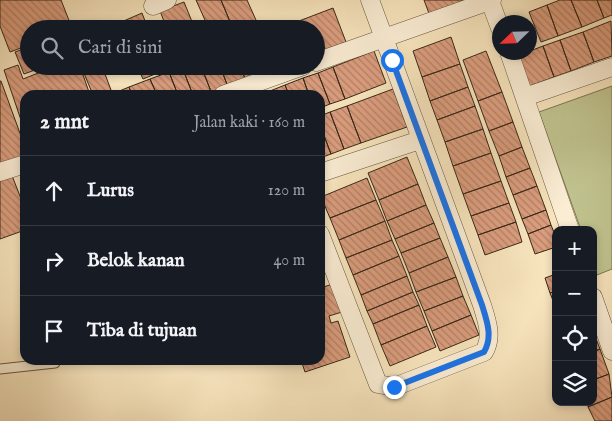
<!DOCTYPE html>
<html lang="id">
<meta charset="utf-8">
<style>
:root{--surface:#171b24;--page:#20242c;--text:#f1f3f6;--muted:#9ea1a6;--line:#363941}
body{margin:0;font-family:"IM FELL English",serif;background:var(--page);color:var(--text)}
.controls{position:absolute;right:15px;bottom:15px;display:grid;overflow:hidden;border-radius:10px;box-shadow:0 2px 8px #0003}
.controls button{width:45px;height:45px;display:grid;place-items:center;padding:0;border:0;border-bottom:1px solid var(--line);background:var(--surface);color:var(--text);font:25px sans-serif}
.compass{position:absolute;left:492px;top:15px;width:45px;height:45px;border-radius:50%;background:var(--surface);box-shadow:0 2px 8px #0003;rotate:247deg}
.stop{position:absolute;width:15px;height:15px;margin:-11px;border:4px solid #1a73e8;border-radius:50%;background:#fff}
.stop.end{background:#1a73e8;border-color:#fff;box-shadow:0 1px 5px #0008}
.list{margin:0;padding:0;list-style:none}
h2{display:flex;justify-content:space-between;align-items:center;height:65px;margin:0;padding:0 20px;font-size:21px}
h2 small{font-size:16px;font-weight:400;color:var(--muted)}
.list li{display:grid;grid-template-columns:32px 1fr auto;gap:15px;align-items:center;box-sizing:border-box;height:70px;padding:0 20px;border-top:1px solid var(--line)}
.list b{display:block;font-size:19px;white-space:nowrap}
.list em{font-size:16px;font-style:normal;color:var(--muted)}
.icon{flex:none;width:28px;height:28px;fill:none;stroke:currentColor;stroke-width:2;stroke-linecap:round;stroke-linejoin:round}
.map{position:relative;flex:none;width:612px;height:421px;overflow:hidden}
.search{position:absolute;background:var(--surface);box-shadow:0 2px 8px #0003;left:20px;top:20px;width:305px;height:55px;display:flex;align-items:center;gap:12px;box-sizing:border-box;padding:0 18px;border-radius:28px;color:var(--muted);font-size:19px}
.panel{position:absolute;background:var(--surface);box-shadow:0 2px 8px #0003;left:20px;top:90px;width:305px;height:275px;border-radius:15px}
.map>svg:first-child{display:block}
</style>
<div class="map">
<svg width="612" height="421" viewBox="0 0 612 421">
<defs>
<pattern id="building-back-hatch" width="6" height="6" patternUnits="userSpaceOnUse" patternTransform="scale(1.25)"><rect width="6" height="6" fill="#db9d7e"/><path d="M-1 5l2 2M0 0l6 6M5-1l2 2" fill="none" stroke="#b28066"/></pattern>
</defs>
<rect width="100%" height="100%" fill="#f7e4bd"/>
<filter id="stains"><feTurbulence type="fractalNoise" baseFrequency=".004" numOctaves="4"/><feColorMatrix values="0 0 0 0 .2 0 0 0 0 .09 0 0 0 0 .02 0 0 0 .5 -.17"/></filter>
<radialGradient id="worn" r=".72"><stop offset=".6" stop-color="#630" stop-opacity="0"/><stop offset="1" stop-color="#630" stop-opacity=".3"/></radialGradient>
<!-- grass -->
<path fill="#c0c38f" stroke="#7c7654" d="M612,86V269L597,275L593,264V230H581L539,112Z"/>
<!-- building -->
<path fill="url(#building-back-hatch)" stroke="#372918" d="M0,0H61L72,28L29,29V45L10,52L0,26Z
M196,0H221L233,29H209Z
M221,0H247L260,29H233Z
M424,0H462L463,4L430,16Z
M560,0H571L582,27L558,36L547,5Z
M571,0H597L604,18L582,27Z
M597,0H612V15L604,18Z
M184,2L195,29H167L160,11Z
M547,5L558,36L541,42L529,12Z
M333,8L346,42L316,53V29H302L299,21Z
M142,13L148,29H121L119,23Z
M299,21L302,29H281V28Z
M611,21L612,56L594,62L583,32Z
M583,32L594,62L571,71L560,40Z
M451,37L460,64L422,77L413,51Z
M560,40L571,71L554,77L543,46Z
M543,46L554,77L527,87L516,56L530,52V51Z
M29,47V66H46L24,74L15,52Z
M374,51L386,83L345,99L333,67Z
M486,51L502,92L478,101L463,60Z
M460,64L468,87L430,101L422,77Z
M18,65L23,79L56,66H80L90,95H25V119L21,120L4,70Z
M81,66H102L111,90L98,95H93Z
M137,66H164L165,70L143,79Z
M201,66L212,94L193,95L182,67Z
M201,66H220L228,87L212,94Z
M220,66H240L246,81L228,87Z
M240,66H264L266,73L246,81Z
M182,67L193,95H178L169,72Z
M333,67L345,99L330,104L318,73Z
M169,72L178,95H157L150,79Z
M318,73L330,104L320,108V95H309L303,78Z
M303,78L309,95H289L285,85Z
M150,79L157,95H132L129,87Z
M0,81H1L25,147V157L0,166Z
M285,85L289,95H272L270,91Z
M129,87L132,95H110Z
M468,87L475,106L437,120L430,101Z
M393,89L407,127L361,143L347,106Z
M502,92L513,122L489,131L478,101Z
M347,106L361,143L344,149L330,112Z
M475,106L483,129L445,142L437,120Z
M330,112L344,149L331,154L320,125V116Z
M513,122L522,147L499,156L489,131Z
M320,125L331,154L320,158Z
M483,129L491,153L453,166L445,142Z
M522,147L530,168L506,177L499,156Z
M491,153L501,181L463,194L453,166Z
M407,157L418,184L379,200L368,173Z
M530,168L537,186L513,195L506,177Z
M11,173L25,209V230L0,239V178Z
M367,178L376,200L330,218L321,197Z
M501,181L509,203L471,216L463,194Z
M418,184L426,205L387,221L379,200Z
M537,186L546,210L522,219L513,195Z
M376,200L385,221L339,240L330,218Z
M509,203L516,222L478,235L471,216Z
M426,205L434,223L395,239L387,221Z
M546,210L551,225L528,234L522,219Z
M385,221L392,240L346,258L339,240Z
M516,222L522,242L485,255L478,235Z
M434,223L440,238L401,253L395,239Z
M551,225L556,237V247L535,254L528,234Z
M440,238L448,257L409,273L401,253Z
M392,240L399,256L353,275L346,258Z
M399,256L407,276L361,295L353,275Z
M448,257L456,277L416,292L409,273Z
M556,274V291L550,293L545,278Z
M407,276L413,292L367,311L361,295Z
M456,277L463,296L424,311L416,292Z
M333,284L342,312L329,316L331,323L338,321L350,357L305,372L301,360H320V288Z
M556,291V308L550,293Z
M413,292L419,305L373,324L367,311Z
M463,296L471,315L432,331L424,311Z
M419,305L427,326L381,345L373,324Z
M471,315L479,335L440,351L432,331Z
M427,326L436,347L390,366L381,345Z
M593,331L600,349L593,352Z
M600,349L609,374L593,380V352Z
M609,374L612,397L588,407V402H593V380Z
M612,397V421H595L588,407Z"/>
<g fill="none" stroke-linecap="round" stroke-linejoin="round">
<!-- service casing -->
<g stroke="#675841" stroke-width="11">
<path id="service" d="M0,369L55,363"/>
</g>
<!-- minor casing -->
<g stroke="#675841" stroke-width="19">
<path id="minor" d="M490,1L500,28
M153,6L167,0
M509,52L570,230
M316,62L492,0
M223,95L303,66
M525,97L612,67
M0,172L25,164
M320,173L420,140
M320,234L378,384L394,387L484,352C493,337 487,321 482,305L370,0
M593,297L612,351"/>
</g>
<!-- service -->
<use href="#service" stroke="#faedd4" stroke-width="9"/>
<!-- minor -->
<use href="#minor" stroke="#faedd4" stroke-width="18"/>
</g>
<g fill="none" stroke-linecap="round" stroke-linejoin="round">
<!-- route -->
<path stroke="#1a73e8" stroke-width="6" d="M392,60L482,305C487,321 493,337 484,352L394,387"/>
</g>
<rect width="100%" height="100%" filter="url(#stains)"/>
<rect width="100%" height="100%" fill="url(#worn)"/>
</svg>
<div class="controls">
<button>+</button>
<button>−</button>
<button><svg class="icon" aria-label="locate" viewBox="0 0 24 24"><circle cx="12" cy="12" r="6"/><path d="M12 2v4M12 18v4M2 12h4M18 12h4"/></svg></button>
<button><svg class="icon" aria-label="layers" viewBox="0 0 24 24"><path d="M12 4l9 5-9 5-9-5zM3 14l9 5 9-5"/></svg></button>
</div>
<svg class="compass" viewBox="-18 -18 36 36"><path d="M0-13l5 13h-10z" fill="#e53935"/><path d="M0 13l5-13h-10z" fill="#9ea1a6"/></svg>
<div class="stop" style="left:392px;top:60px"></div>
<div class="stop end" style="left:394px;top:387px"></div>
<div class="search"><svg class="icon" aria-label="search" viewBox="0 0 24 24"><circle cx="10" cy="10" r="6"/><path d="M15 15l6 6"/></svg>Cari di sini</div>
<section class="panel">
<h2>2 mnt<small>Jalan kaki · 160 m</small></h2>
<ul class="list">
<li><svg class="icon" aria-label="ahead" viewBox="0 0 24 24"><path d="M12 20V5M6 11l6-6 6 6"/></svg><div><b>Lurus</b></div><em>120 m</em></li>
<li><svg class="icon" aria-label="right" viewBox="0 0 24 24"><path d="M7 20v-9h11M14 6l5 5-5 5"/></svg><div><b>Belok kanan</b></div><em>40 m</em></li>
<li><svg class="icon" aria-label="arrive" viewBox="0 0 24 24"><path d="M6 21V4h12l-3 4 3 4H6"/></svg><div><b>Tiba di tujuan</b></div></li>
</ul>
</section>
</div>
